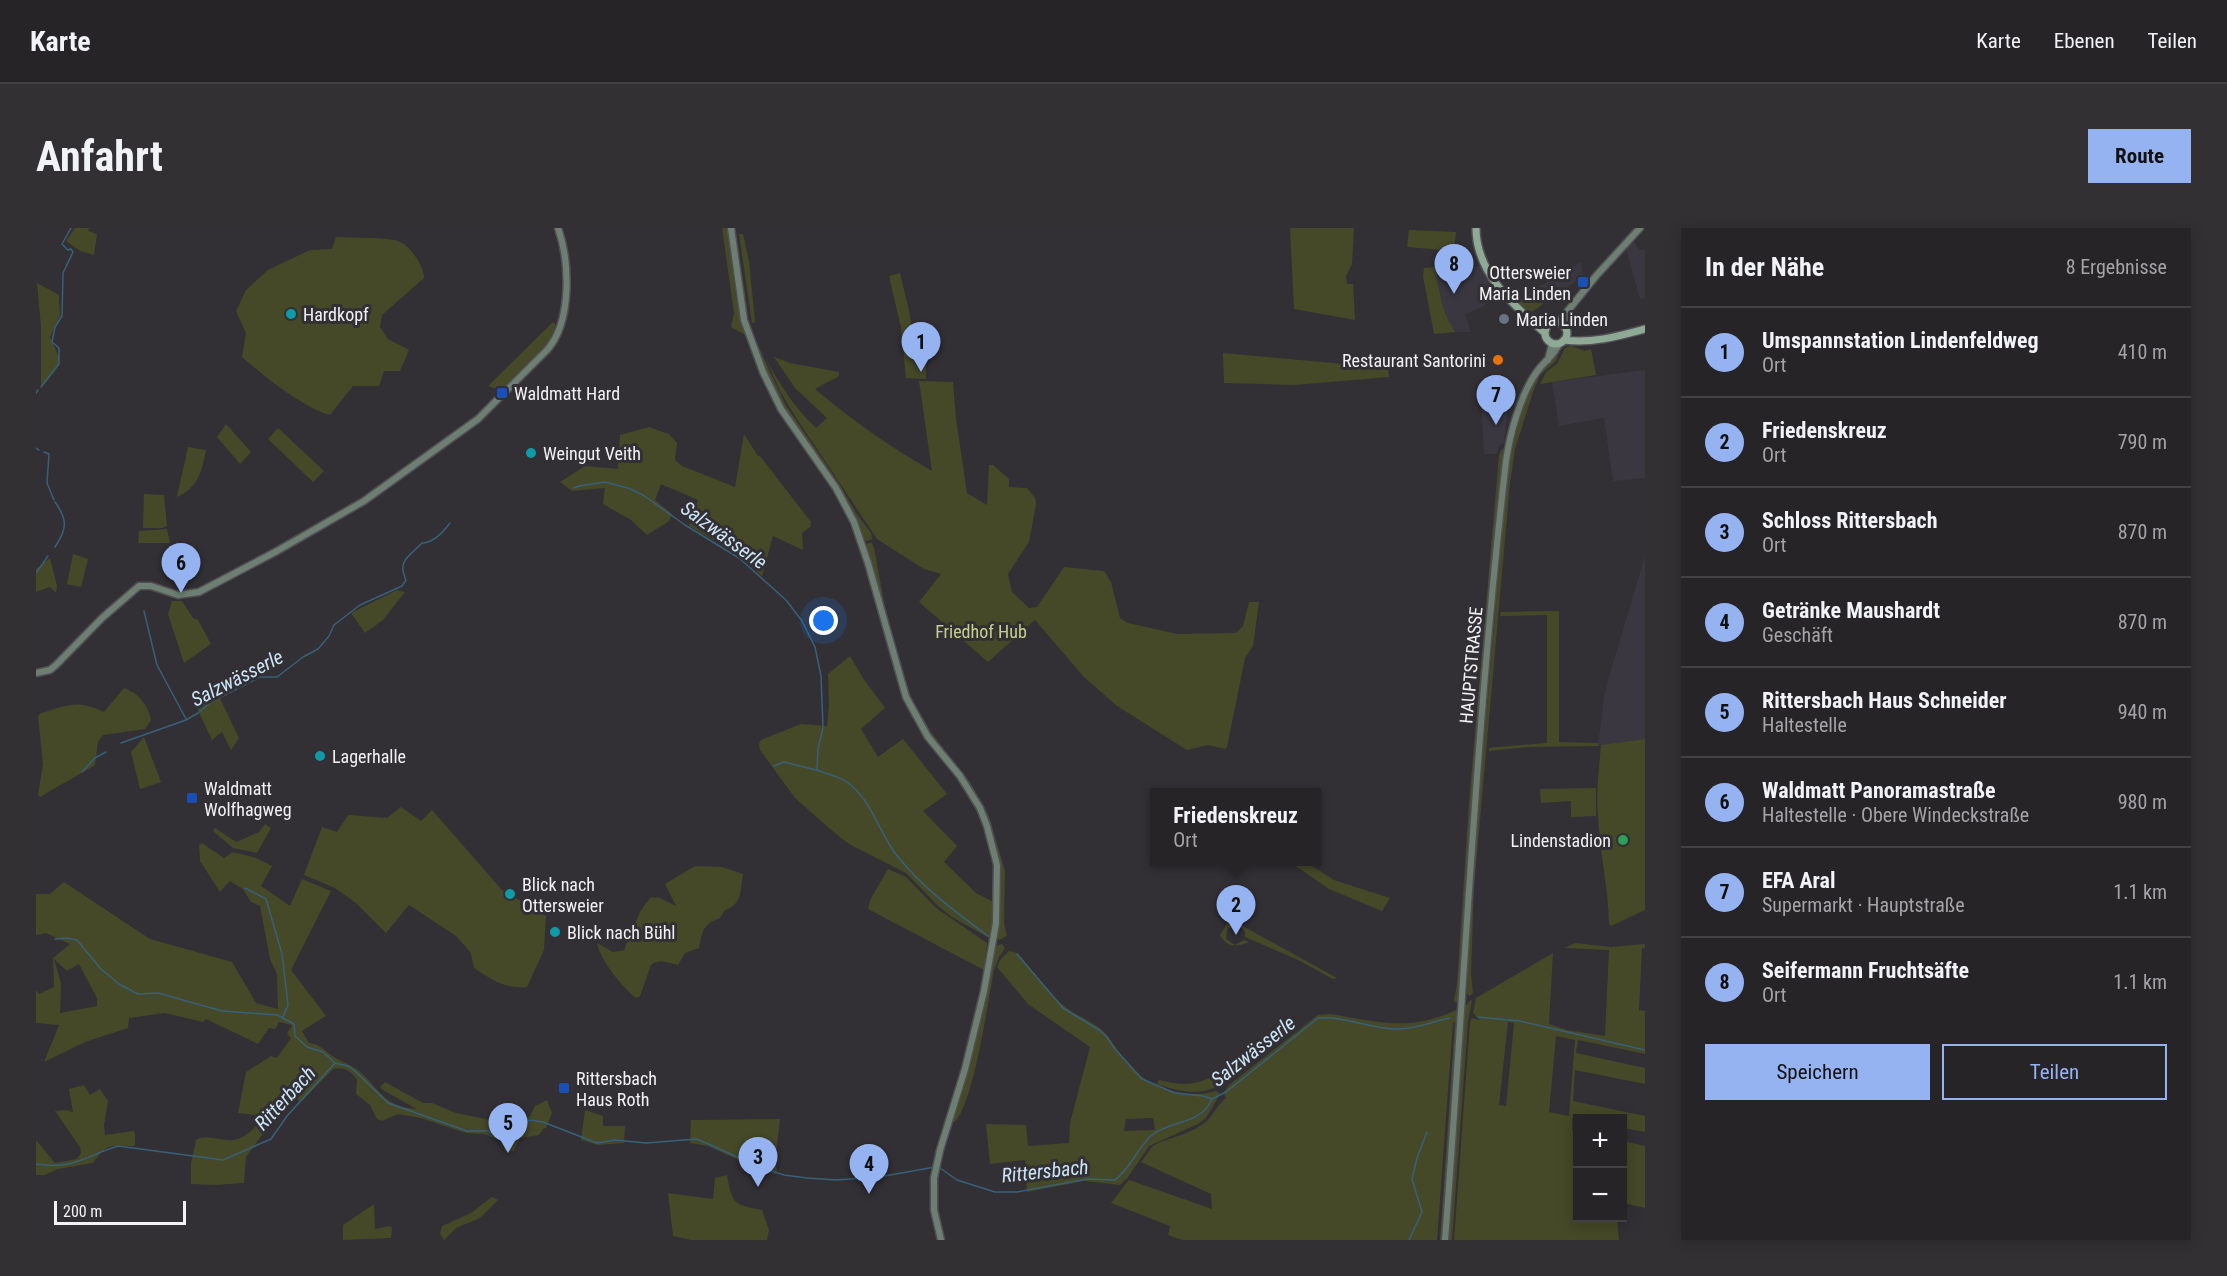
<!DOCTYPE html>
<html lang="de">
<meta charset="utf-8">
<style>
:root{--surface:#262427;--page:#323033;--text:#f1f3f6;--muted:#a4a4a7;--line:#424144;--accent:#95b2f1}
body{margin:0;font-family:"Roboto Condensed",sans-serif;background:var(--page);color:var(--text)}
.controls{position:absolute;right:18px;bottom:18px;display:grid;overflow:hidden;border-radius:0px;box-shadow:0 3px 15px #0003}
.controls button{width:54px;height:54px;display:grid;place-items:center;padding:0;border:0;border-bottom:2px solid var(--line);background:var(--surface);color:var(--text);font:30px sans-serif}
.scale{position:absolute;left:18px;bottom:15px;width:132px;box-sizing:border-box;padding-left:6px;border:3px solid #f2f1f4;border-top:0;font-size:16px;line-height:21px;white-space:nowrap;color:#f2f1f4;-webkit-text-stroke:4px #323034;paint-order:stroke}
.you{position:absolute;left:788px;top:393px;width:21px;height:21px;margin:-15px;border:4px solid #fff;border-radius:50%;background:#1a73e8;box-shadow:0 0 0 9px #1a73e833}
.badge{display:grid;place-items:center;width:39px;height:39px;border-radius:50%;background:var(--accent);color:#111;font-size:20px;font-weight:700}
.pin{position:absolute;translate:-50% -50px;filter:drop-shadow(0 2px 3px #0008)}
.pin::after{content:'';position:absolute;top:32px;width:21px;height:18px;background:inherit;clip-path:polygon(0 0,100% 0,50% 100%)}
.popup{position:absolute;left:1114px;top:560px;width:171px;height:78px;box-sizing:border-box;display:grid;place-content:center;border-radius:0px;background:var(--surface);filter:drop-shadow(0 2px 4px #0005);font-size:20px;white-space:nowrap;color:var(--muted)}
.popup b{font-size:22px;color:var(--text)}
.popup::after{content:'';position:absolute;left:50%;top:100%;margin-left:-12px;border:12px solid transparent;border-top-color:var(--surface)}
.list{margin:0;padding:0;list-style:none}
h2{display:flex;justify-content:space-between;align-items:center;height:78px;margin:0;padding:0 24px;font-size:26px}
h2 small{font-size:20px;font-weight:400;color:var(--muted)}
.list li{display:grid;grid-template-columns:39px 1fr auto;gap:18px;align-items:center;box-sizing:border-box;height:90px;padding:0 24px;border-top:2px solid var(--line)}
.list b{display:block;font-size:22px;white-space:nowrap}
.list p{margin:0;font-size:20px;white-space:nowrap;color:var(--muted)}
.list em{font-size:20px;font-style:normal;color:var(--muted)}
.actions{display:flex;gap:12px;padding:18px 24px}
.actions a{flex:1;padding:14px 0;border:2px solid var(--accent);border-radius:0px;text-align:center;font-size:21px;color:var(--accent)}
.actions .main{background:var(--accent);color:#111}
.map{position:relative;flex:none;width:1609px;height:1012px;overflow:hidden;border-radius:0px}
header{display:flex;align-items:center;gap:36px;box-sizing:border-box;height:84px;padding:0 30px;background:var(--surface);border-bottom:2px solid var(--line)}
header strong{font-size:28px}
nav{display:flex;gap:33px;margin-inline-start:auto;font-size:21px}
.intro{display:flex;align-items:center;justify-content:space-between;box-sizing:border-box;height:144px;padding:0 36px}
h1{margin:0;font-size:42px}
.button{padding:15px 27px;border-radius:0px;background:var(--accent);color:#111;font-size:21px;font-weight:700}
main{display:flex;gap:36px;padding:0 36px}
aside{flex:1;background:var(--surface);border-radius:0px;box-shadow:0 3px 15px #0003}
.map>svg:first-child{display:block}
</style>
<header>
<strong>Karte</strong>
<nav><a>Karte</a><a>Ebenen</a><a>Teilen</a></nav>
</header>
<div class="intro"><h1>Anfahrt</h1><a class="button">Route</a></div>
<main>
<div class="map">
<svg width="1609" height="1012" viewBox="0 0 1609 1012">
<rect width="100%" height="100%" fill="#323034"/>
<!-- built -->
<path fill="#3a3741" d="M1597,11L1603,22H1609V70L1604,71L1591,24L1588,20Z
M1545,34L1547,48L1507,76L1504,72L1509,68L1505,58Z
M1445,37L1452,50L1465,67L1444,80L1429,86L1435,104H1421L1414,96L1406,76L1401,48Z
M1609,142V250L1577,253L1568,190L1523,198L1516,154Z
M1445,170L1473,171L1468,214L1462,220L1461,226H1448Z
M1609,328V511L1562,518L1568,469L1573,449Z"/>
<!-- green -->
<path fill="#454928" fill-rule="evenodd" d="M39,0H53L52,3L61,6L58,27L44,23L30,13Z
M686,0H692L700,69L711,108L695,99L698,85Z
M1254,0H1318L1316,36L1310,48L1311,56H1317L1319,92L1258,81Z
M1373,2L1420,4L1418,23L1371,19Z
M703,6H707L713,33L719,94L716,95Z
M300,9C316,10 349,9 362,13C374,17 388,38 388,50L346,87L344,99L352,111L373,122L364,143H348L343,158H317L294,187C266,179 228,148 206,129L210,105L200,83L210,62L232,42L274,22L296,21Z
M1399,39C1404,62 1405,85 1420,104L1398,106L1387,48L1388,40Z
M864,45L874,87L879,136L890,137V151L870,150L865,100L853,48Z
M1,55L23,67L24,88L14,109L24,131L19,143L5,160V99Z
M1505,58L1509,68L1504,72L1507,76L1493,86L1480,73Z
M517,94L520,97L512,117L466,163L452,158Z
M719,111L749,176L804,257L820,285L835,305L836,311L831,313L827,310L801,257L742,170L717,112Z
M1535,118L1549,123L1555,121L1560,147L1504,156L1510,144L1521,136L1529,120Z
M1522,124L1521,132L1504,147L1497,164L1479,221L1474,255L1438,660L1435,745L1437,765L1434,768L1431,766L1435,669L1470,255C1475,227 1486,167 1503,145C1509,137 1517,133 1522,124Z
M1187,125L1352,140L1353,149L1258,157L1188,155Z
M729,129C743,156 758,179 780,200L791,190L759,160L738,129L754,135L803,144V148L779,161C816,192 854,219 896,243L883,153L917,154L920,191L931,265L951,277L953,237H957L973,251V259L991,260L999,270L1000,276L993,314L972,346L976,364L993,380L1001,379L1028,339L1068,343L1075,354L1084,390L1092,395L1141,406L1200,405L1207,398L1213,374H1223L1217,418L1209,430L1191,519L1189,521L1172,517L1151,522L1081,478L1048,449L999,392L952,434L883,374L905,346L888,341L841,311L759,188L744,163Z
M190,196L215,224L204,236L181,209Z
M613,199L633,206L641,215L639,232L646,238L699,259L708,206L722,228H724L775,294L774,299L766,305L767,322L737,308L726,348L697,323L653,298L662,272L625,256L619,272L636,286L633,293L611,307L595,292L567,276L569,260L536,263L524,254L549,238L582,241L584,207Z
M242,200L288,243L277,254L232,211Z
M152,219L170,222C166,243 162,260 141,269Z
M1466,220L1468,227L1432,616L1425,769L1420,775L1418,772L1421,756L1433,574L1463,227Z
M108,266L128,267L131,298L126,300H107Z
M131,301L134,315H102L103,303Z
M832,315H836L838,320L849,379L869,451L876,471L895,504L934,554L953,588L969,643L968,695L971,708L963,712L961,708L964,654L962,629L954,599L886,495L874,472L830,318Z
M37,326L52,331L45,359L31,356Z
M14,330L21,358L20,365L14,359L0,364V341Z
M361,362L369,364L347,392L329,405L315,385Z
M136,373H146L157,390L162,392L175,416L148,435L132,386Z
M1523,383V514L1563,515L1562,518L1493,519L1453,523V520L1461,519L1511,515V387L1464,388L1465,384Z
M814,428L827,450L849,480L825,501L842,529L867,511L911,566L887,583L921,618L908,634L940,665L959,675L956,707L953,710L916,689L902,678L870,645L813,616L794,601L759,570L724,522L723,516L725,512L765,496L791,498L793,478L792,446Z
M88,460C102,465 112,476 115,492L109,501L67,507L62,514L59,537L4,569L2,567L7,536L2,488L5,485C33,477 40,471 68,484Z
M180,462L203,510L195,522L186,504L176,512L158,474Z
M108,509L125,554L104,561L95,524Z
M1609,511V682L1575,698L1573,695C1572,659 1564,624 1562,588C1560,564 1563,541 1565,517Z
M1560,560V588L1535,589V573L1505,575L1504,561Z
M365,579L385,593L396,582L466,662L510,688L508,722L491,759C468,761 457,752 438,740L435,725L420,708L373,677L350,705L320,675L299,660L268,647L286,599L301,604L312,587L351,590Z
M229,596L235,600L221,625L197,620L177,603L179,600L200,614L223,604Z
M166,615L188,630L197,624L220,630L236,638L225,658L254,678L266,651L295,663L255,742L290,788L266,803L273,815C283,815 290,824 298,829C306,834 316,837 323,843C344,861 349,880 381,881L347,862L344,859L349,854L387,875H396L420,885L469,895L481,894L494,888L499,878L511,872L516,885L510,900L507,901L503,907L484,910L478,923H469L466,913L448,906L430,905L385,890L362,886L346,893L341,891L334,877L320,866L321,852C316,843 307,838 297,841L266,873L260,872L281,844L266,843L265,853L229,888L232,889V899L210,929L208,955L178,957L155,956V936L160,912C172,905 185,914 198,912C210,910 221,898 228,888L202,885L210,844L235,828L241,830L255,810L251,806L256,797L243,794L239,801L233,800L222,816L170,791L167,794L129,785L93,790L92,800L49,814L8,834L23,797L0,795V762L3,766L18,759L17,730L34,716L10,705L0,707V666H14L28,654L114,711L196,734L220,775L242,781L241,746L234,731L224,678L215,674L207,661L194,653L184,664L164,633L163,617ZM18,731L31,743L43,736L61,770V778L24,785L25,755Z
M1254,634H1270L1298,652L1354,670L1346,683L1293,661Z
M659,638L686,639L707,646C704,662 707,676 689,682L684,690C666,697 667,702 663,720L649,725L642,737C633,735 623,730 615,737L604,768L600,770C587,760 564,732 561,715L577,724L588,722L604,684L614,670L622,669L640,678L629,656Z
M852,641L870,649L900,680L951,715L948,742L832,681L834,672Z
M1194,691L1301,750L1297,751L1262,732L1209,709V704C1204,696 1197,696 1191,702L1190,711L1199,717L1208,712L1213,714C1201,719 1191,720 1184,707Z
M1539,715L1575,719L1609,716V720H1606L1603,782L1609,783V826L1542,812L1540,825L1609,840V856L1539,842L1537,873L1609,888V904L1587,900L1586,890H1536V902L1541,904L1542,990H1581L1583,1012H1418L1434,794L1436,790L1444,792L1437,785L1440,770L1517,725L1513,796L1531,802L1569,808L1573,722L1529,720ZM1472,794L1478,795L1470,878L1463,877ZM1520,808L1539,812L1533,888L1513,884Z
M966,716L969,720L963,729L958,742C953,767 936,890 915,896L940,811L960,718Z
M973,723L981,725C997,742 1009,762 1027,777C1039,788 1058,793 1069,805C1075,811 1078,818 1083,824C1091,833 1099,844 1109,851C1129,864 1157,870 1180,863L1184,866L1170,890L1162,896L1113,918L1092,949L1084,957L1048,953L991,964L989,932L954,936L950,896L990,897L992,918L1033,915L1034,895L1054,819L992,776L961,739L964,732ZM1117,890L1119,902L1088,903L1090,891Z
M1436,772L1432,794L1416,1012H1413L1429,779L1433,773Z
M1420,782H1422L1407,1012H1404L1419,794L1417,795L1401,1012H1147L1132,1007L1134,998L1075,975L1093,952L1176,981L1175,966L1105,934L1116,919L1122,915C1138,909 1159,904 1171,893C1178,886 1182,876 1190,870L1188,864L1193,857L1282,787L1294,786C1344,794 1372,804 1420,782Z
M1203,832L1213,839C1177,864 1164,871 1121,856L1123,852C1161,862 1171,852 1203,832Z
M48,857L54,867L64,861L72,873L68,897L69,907L97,903L99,905V917L97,918C74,918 71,915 57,935L22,941L9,947H0V912L19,935L41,931L45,925L44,919L19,883L29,882L37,884L33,861Z
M549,882L567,888V898H589L588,915L562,917L545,912Z
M744,891L739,935L741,942L740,946L729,944L672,918L654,915L655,892Z
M1587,913L1609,918V980L1587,975Z
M691,947C696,975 697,977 726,982L733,1002L731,1012H655L637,1008L632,965L677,971L679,950Z
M456,969L462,972L444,990L420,1000L408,1012L404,1006L406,998L435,985Z
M338,976L339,1001L353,998L356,1000L355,1010L307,1012V997Z"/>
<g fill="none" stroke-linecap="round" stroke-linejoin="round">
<!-- stream -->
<path stroke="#38607a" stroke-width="1.5" d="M5,159L23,136V120L16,114L19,99L26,88L27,45L37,24L35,21L32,22L26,16L35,0
M0,165L2,162
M0,220L3,222
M8,224L13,226L11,255L18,272
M538,260L543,258L569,254L592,260L607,267L649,297L703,330L750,372L766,393L779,419L785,448L787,500L782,521L781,542C790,546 803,548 811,554C837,573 843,606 862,629C888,661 920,684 952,708
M19,319C31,301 32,292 19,274
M0,345L12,328
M108,383L121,437L150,491
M85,515L150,492L162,485L175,474L224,449H241L267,429L282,421L293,408L298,397L324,377L366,358L370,352C361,332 373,329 386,315C397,315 408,303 414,295
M738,538L748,534L780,542
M46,544L59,530L70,524
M209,660L230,671L246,726L252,777L247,789
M19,711L31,710L41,712L65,741L83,756L102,766L122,765L186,783L241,787L258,796L259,808L271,819L287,824L298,834
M981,726L1027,780L1063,802L1070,808L1079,821L1106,851L1139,865L1167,868L1176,871L1190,864L1282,790C1307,788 1332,800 1358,801C1377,802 1395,794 1414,790
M1442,789L1484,793L1609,822
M474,906L494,892L507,894L561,915L579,912L610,915L661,911L724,939L748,947L771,950L800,952L843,949L899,939
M0,936C38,942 49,928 82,918L187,932L235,911L251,888L299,835L312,838L318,842L352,875L431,903H452L461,908L467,907
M904,940L921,952L959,964H981L1051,951L1079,952C1095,940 1101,920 1116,907C1135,892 1165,897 1176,871
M1373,1012L1386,984L1376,951L1381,930L1391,904"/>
<!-- tertiary casing -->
<g stroke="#514f53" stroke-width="9">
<path id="tertiary" d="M695,0L708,92L727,144L745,181L800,260L818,294L832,335L870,469L892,509L924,548L944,580L951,598L961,637L960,695L948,763L929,841L904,922L898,950V982L905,1012
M1522,95L1560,48L1604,0
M1528,99L1533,85
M1512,132L1516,116
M0,445L14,442L20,437L66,390L103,358H115L142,367L163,364L241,323L328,273L442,191L511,122C536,94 534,34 522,0
M1409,1012C1429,752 1440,492 1470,233C1474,206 1484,168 1500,145C1508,133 1517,129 1523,116"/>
</g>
<!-- secondary casing -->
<g stroke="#514f53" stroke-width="10">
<path id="secondary" d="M1440,0C1440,45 1477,77 1509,105
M1509 105a11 11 0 1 1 22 0a11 11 0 1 1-22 0Z
M1528,112C1555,116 1583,108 1609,101"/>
</g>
<!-- tertiary -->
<use href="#tertiary" stroke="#6d7e72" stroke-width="6"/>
<!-- secondary -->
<use href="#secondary" stroke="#8eaa96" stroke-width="7"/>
</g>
<!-- markers -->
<g fill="#1a4fb4" stroke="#323034" stroke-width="2">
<rect x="1541" y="48" width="12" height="12" rx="3"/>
<rect x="460" y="159" width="12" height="12" rx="3"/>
<rect x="150" y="564" width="12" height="12" rx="3"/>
<rect x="522" y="854" width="12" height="12" rx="3"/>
</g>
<g fill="#0f9aa8" stroke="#323034" stroke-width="2">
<circle cx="255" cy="86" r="6"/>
<circle cx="495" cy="225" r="6"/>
<circle cx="284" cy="528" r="6"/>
<circle cx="474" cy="666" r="6"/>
<circle cx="519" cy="704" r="6"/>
</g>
<circle fill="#6b7280" stroke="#323034" stroke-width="2" cx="1468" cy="91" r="6"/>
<circle fill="#e8710a" stroke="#323034" stroke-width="2" cx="1462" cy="132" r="6"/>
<circle fill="#2e9e5b" stroke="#323034" stroke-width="2" cx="1587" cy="612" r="6"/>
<g text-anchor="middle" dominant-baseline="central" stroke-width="6" stroke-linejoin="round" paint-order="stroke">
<!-- poi labels -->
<g font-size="18" fill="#f2f1f4" stroke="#323034" text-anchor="start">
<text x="1535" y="44" text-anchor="end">Ottersweier<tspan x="1535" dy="21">Maria Linden</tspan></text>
<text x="267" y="86">Hardkopf</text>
<text x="1480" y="91">Maria Linden</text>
<text x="1450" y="132" text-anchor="end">Restaurant Santorini</text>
<text x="478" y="165">Waldmatt Hard</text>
<text x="507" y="225">Weingut Veith</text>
<text x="296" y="528">Lagerhalle</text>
<text x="168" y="560">Waldmatt<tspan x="168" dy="21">Wolfhagweg</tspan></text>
<text x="1575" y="612" text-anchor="end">Lindenstadion</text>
<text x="486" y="656">Blick nach<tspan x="486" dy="21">Ottersweier</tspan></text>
<text x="531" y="704">Blick nach Bühl</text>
<text x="540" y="850">Rittersbach<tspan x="540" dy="21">Haus Roth</tspan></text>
</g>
<!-- park labels -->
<g font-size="18" fill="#c8d18b" stroke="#323034">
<text x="945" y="403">Friedhof Hub</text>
</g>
<!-- street labels -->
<g font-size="18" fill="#f2f1f4" stroke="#323034">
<text transform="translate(1435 437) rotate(-85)">HAUPTSTRASSE</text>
</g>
<!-- water labels -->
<g font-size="20" font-style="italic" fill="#cbe4f6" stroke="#323034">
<text transform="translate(688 307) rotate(36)">Salzwässerle</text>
<text transform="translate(201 450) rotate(-27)">Salzwässerle</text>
<text transform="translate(1217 823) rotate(-38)">Salzwässerle</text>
<text transform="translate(249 870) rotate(-47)">Ritterbach</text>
<text transform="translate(1009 943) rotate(-6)">Rittersbach</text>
</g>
</g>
</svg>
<div class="controls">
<button>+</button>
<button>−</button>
</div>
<div class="scale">200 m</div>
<div class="you"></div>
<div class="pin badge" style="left:885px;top:144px">1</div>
<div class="pin badge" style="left:1200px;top:707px">2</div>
<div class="popup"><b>Friedenskreuz</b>Ort</div>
<div class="pin badge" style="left:722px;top:959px">3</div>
<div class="pin badge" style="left:833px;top:966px">4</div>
<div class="pin badge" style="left:472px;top:925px">5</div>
<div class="pin badge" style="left:145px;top:365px">6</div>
<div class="pin badge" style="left:1460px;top:197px">7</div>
<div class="pin badge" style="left:1418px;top:66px">8</div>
</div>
<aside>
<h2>In der Nähe<small>8 Ergebnisse</small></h2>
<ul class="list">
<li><span class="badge">1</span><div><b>Umspannstation Lindenfeldweg</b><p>Ort</p></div><em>410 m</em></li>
<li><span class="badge">2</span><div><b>Friedenskreuz</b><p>Ort</p></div><em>790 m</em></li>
<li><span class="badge">3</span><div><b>Schloss Rittersbach</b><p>Ort</p></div><em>870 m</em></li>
<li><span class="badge">4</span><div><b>Getränke Maushardt</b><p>Geschäft</p></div><em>870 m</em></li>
<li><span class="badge">5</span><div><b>Rittersbach Haus Schneider</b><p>Haltestelle</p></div><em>940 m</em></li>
<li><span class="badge">6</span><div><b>Waldmatt Panoramastraße</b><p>Haltestelle · Obere Windeckstraße</p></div><em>980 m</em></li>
<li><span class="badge">7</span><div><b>EFA Aral</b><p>Supermarkt · Hauptstraße</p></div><em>1.1 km</em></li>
<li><span class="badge">8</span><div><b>Seifermann Fruchtsäfte</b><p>Ort</p></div><em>1.1 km</em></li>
</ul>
<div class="actions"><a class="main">Speichern</a><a>Teilen</a></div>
</aside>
</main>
